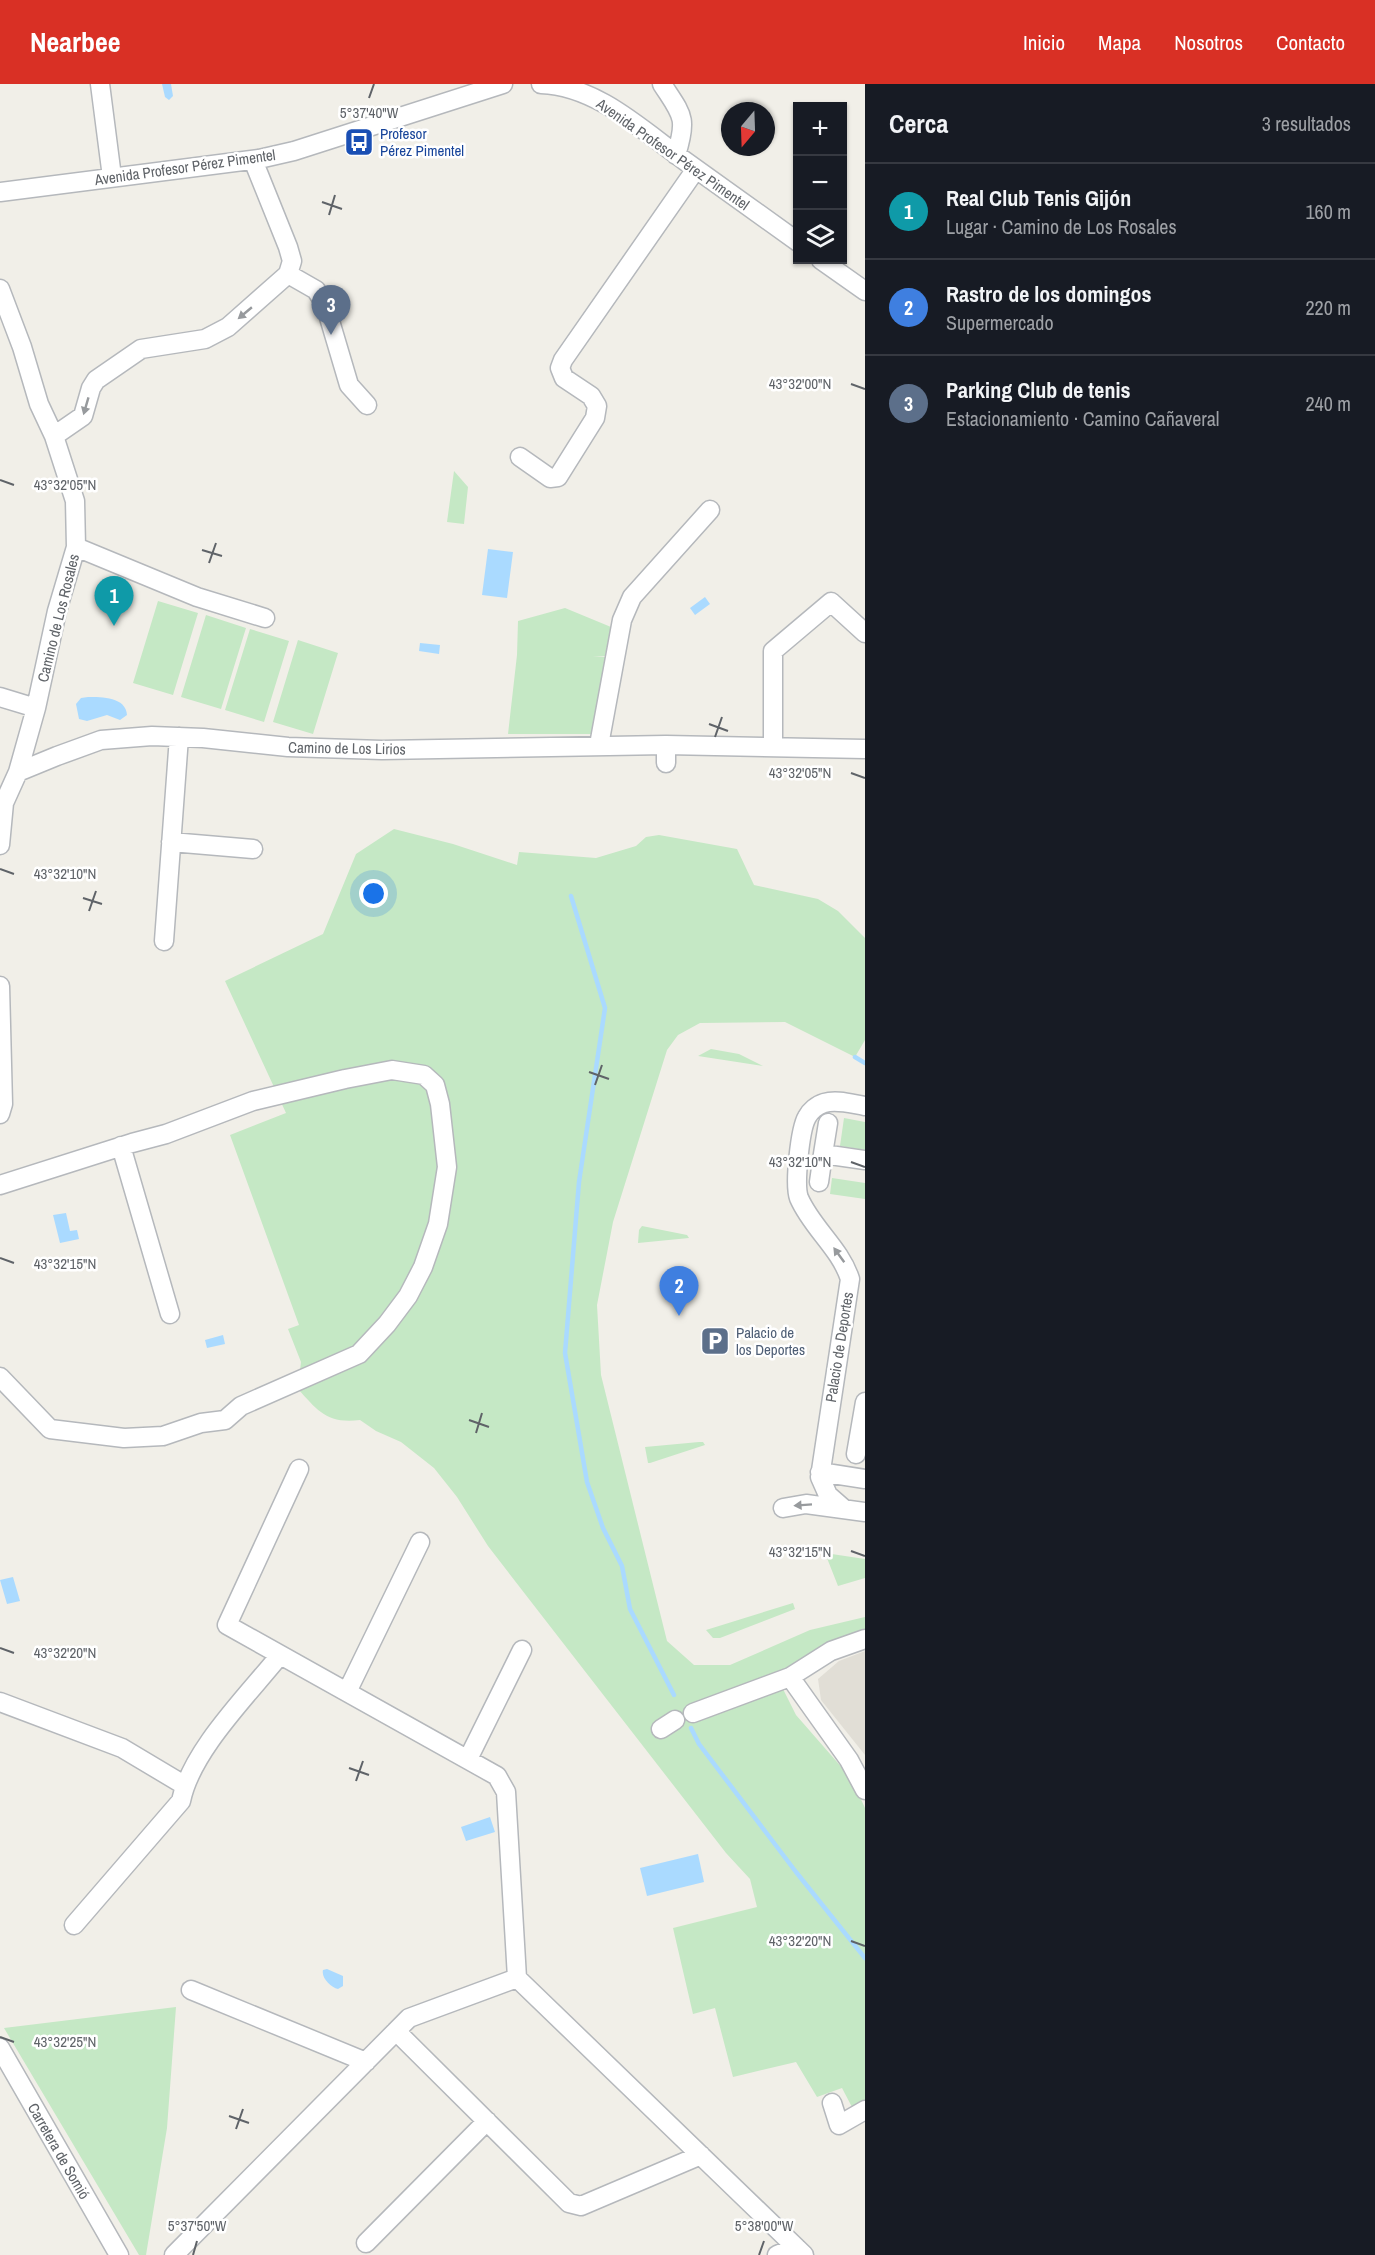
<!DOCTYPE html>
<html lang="es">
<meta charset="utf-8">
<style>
:root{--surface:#171b24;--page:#242831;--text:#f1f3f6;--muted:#9ea1a6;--line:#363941;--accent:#d93025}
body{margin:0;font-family:"Archivo Narrow",sans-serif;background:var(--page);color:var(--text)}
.controls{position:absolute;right:18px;top:18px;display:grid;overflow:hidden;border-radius:0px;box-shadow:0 2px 4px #0004}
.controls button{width:54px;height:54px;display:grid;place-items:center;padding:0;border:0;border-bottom:2px solid var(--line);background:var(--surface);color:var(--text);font:30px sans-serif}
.compass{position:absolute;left:721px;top:18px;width:54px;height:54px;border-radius:50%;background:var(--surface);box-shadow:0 2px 4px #0004;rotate:199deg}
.you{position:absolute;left:374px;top:810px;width:21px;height:21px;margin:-15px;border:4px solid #fff;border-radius:50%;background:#1a73e8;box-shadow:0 0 0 9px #1a73e833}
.badge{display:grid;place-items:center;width:39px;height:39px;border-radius:50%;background:var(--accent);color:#fff;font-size:20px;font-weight:700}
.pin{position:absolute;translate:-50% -50px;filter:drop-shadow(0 2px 3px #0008)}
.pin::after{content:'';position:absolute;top:32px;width:21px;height:18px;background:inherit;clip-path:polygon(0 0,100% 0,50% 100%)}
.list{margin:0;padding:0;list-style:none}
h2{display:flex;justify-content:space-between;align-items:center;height:78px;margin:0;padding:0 24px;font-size:26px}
h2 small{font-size:20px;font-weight:400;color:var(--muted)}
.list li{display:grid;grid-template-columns:39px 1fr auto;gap:18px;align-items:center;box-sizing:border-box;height:96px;padding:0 24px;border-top:2px solid var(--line)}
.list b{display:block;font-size:22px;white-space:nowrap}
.list p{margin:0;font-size:20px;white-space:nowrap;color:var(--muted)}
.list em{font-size:20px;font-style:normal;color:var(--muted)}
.icon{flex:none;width:33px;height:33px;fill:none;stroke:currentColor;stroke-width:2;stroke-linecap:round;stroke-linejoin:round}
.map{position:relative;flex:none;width:865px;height:2171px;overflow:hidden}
header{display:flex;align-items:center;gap:36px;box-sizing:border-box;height:84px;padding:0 30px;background:var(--accent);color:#fff}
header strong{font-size:28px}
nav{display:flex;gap:33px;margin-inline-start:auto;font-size:21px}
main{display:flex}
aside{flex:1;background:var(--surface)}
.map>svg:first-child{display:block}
</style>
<header>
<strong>Nearbee</strong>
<nav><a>Inicio</a><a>Mapa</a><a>Nosotros</a><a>Contacto</a></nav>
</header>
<main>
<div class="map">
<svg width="865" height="2171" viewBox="0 0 865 2171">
<rect width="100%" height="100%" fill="#f1efe8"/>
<!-- education -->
<path fill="#e1ded6" d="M865,1567V1671L821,1616L818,1595L839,1577Z"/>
<!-- green -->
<path fill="#c5e8c5" d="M454,387L468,403L464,440L447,438Z
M158,517L198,529L173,611L133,599Z
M565,524L611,543L605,572H593L607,573L593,650H508L517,571L518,537Z
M206,531L246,544L221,625L181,613Z
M250,545L289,557L264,638L225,626Z
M298,556L338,569L313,650L273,638Z
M394,745L453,760L517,781L519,768L596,774L636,762L646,753L659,751L737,765L754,801L818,815L838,827L865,854V956L855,973L785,938L700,939L678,951L667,966L613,1138L597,1221L601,1291L667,1557L694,1581H730L810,1546L865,1533V1549L809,1570L777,1593L796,1631L851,1694L865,1724V2017L853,2025L842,2004L817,2013L796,1978L733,1993L715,1924L693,1930L673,1844L757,1823L750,1795L726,1769L539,1528L488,1462L457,1413L434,1384L401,1358L376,1347L360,1336C327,1340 318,1327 298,1305L301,1278L288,1245L299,1241L230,1051L286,1029L225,897L323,850L356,770Z
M711,965L739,970L763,982L698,972Z
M844,1034L865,1038V1066L840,1062Z
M832,1094L865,1099V1115L830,1110Z
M642,1142L687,1151L689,1154L638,1159L639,1146Z
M699,1358H703L705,1361L650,1379H648L645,1363Z
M825,1469L865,1475V1494L838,1502Z
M793,1519L795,1525L720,1554H713L706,1546Z
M176,1923L167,2044L146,2171H139L4,1944Z"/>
<!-- water -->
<path fill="#aadaff" d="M162,0H171L173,12L169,16L165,13Z
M488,465L513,468L507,514L482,511Z
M705,513L710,520L695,531L690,524Z
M420,559L440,561L439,570L419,567Z
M88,613C102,613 126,613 127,631L120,636L107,631L87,637L79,635L76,620L81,614Z
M66,1129L70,1147L77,1146L79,1155L60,1159L53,1131Z
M223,1251L225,1260L207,1264L205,1256Z
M13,1493L20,1517L7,1520L0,1496Z
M490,1733L495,1748L466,1757L461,1743Z
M698,1770L704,1798L647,1812L640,1784Z
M327,1885L343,1892V1902L338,1905C331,1903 321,1894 323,1886Z"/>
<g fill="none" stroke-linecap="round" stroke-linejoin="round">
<!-- stream -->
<path stroke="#aadaff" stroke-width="4.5" d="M571,812L605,924L579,1098L565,1269L587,1398L603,1444L622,1482L630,1525L674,1611
M855,973L865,979
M691,1644L699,1660L796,1788L865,1874"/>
<!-- minor casing -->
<g stroke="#b5b8bc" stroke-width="21">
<path id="minor" d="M100,0L112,93
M541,0C597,2 642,46 685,77C723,104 760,131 798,158
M662,0C682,31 688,33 676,71
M0,108L259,75L294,67L503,0
M821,176L865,207
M288,190L316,206L325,220L349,301L367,321
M0,205L22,263L39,320L54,352L75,417L76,463L57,527L36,624L18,688L4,719L0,761
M54,352L83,332L91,304L96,296L141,265L205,255L228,243L288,190L292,177L288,163L253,76
M520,373L550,394L558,393L595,334L597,322L591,312L564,294L560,284L563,276L696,85
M76,463L197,513L265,534
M0,613L36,624
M599,661L622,536L632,513L710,426
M666,661L865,665
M773,663V567L831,518L865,549
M18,688L57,672L101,656L152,652L203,654L288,663L382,666L666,661V679
M171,758L253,765
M164,857L179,653
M0,902L3,1020L0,1030
M121,1062L170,1230
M823,1070L828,1039
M819,1098L823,1070L865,1076
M0,1101L132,1059L166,1050L253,1017L345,995L392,986L424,991L435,1001L440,1020L447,1083L438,1140L423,1183L408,1212L387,1240L359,1270L241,1322L225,1336L201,1339L163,1352L124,1354L50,1345L0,1293
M856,1370L865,1318
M299,1385L227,1541L497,1692L506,1708L517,1894L804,2171
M820,1388L865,1395
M783,1424L806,1420L865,1428
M844,1425L828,1411L820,1393L850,1195C840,1164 812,1144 799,1114C794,1101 800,1045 807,1033C810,1027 817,1021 824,1019C837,1015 852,1020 865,1022
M790,1593L831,1567L865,1555
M347,1608L420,1458
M0,1618L122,1664L184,1701
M693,1629L790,1593L849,1676L865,1706
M661,1645L675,1636
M468,1675L522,1566
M74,1841L181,1717C191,1667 248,1611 280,1571
M191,1906L366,1978
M396,1947L569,2119L581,2122L701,2071
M0,1964L119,2171
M832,2019L839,2041L865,2026
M366,2159L487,2037
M174,2171L409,1934L517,1894
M777,2171L796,2163"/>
</g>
<!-- minor -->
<use href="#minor" stroke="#fff" stroke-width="18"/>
</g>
<!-- one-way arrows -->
<defs><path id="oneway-solid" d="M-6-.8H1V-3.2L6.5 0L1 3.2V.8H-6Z" transform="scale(1.5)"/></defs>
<g fill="#979a9d">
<use href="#oneway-solid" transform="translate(245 229) rotate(140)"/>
<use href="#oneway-solid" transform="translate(86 322) rotate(106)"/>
<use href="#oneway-solid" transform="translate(839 1171) rotate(-126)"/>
<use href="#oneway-solid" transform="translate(803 1421) rotate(176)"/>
</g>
<!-- ticks -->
<path fill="none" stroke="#5f6368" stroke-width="2" d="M369,14L374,0M322,118L342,125M329,131L335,111M851,300L865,305M0,396L14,401M202,466L222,472M209,479L216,459M709,640L728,647M715,653L722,633M851,689L865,694M0,785L14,790M83,814L102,820M89,827L96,807M589,988L609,995M595,1001L602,981M851,1078L865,1083M0,1174L14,1179M469,1336L489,1343M476,1349L482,1329M851,1467L865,1472M0,1564L14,1569M349,1684L369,1691M356,1697L363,1677M851,1857L865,1862M0,1953L14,1958M229,2032L249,2039M236,2045L243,2025M193,2171L197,2157M759,2171L764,2157"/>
<!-- icons -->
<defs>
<g id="bus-square" transform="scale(1.5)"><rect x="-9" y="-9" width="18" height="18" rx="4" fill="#1a4fb4" stroke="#fff"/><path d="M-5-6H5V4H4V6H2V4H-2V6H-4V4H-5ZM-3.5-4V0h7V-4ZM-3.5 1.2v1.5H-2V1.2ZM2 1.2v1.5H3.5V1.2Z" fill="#fff"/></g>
<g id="parking-square" transform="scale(1.5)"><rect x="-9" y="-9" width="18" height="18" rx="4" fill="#5c6f8a" stroke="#fff"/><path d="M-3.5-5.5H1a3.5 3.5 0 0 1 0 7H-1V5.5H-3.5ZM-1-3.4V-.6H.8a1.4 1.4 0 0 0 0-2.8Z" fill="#fff"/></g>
</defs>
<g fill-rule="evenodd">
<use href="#bus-square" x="359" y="58"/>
<use href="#parking-square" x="715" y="1257"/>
</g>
<g text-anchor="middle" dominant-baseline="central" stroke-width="5" stroke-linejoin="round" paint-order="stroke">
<!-- transit labels -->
<g font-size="15" fill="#164399" stroke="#fff" text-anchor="start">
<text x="380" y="49">Profesor<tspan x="380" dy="17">Pérez Pimentel</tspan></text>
</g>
<!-- street labels -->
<g font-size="15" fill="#5f6368" stroke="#fff">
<text transform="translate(673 70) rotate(35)">Avenida Profesor Pérez Pimentel</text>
<text transform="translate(185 83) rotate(-8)">Avenida Profesor Pérez Pimentel</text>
<text transform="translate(58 534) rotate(-76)">Camino de Los Rosales</text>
<text transform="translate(347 664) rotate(1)">Camino de Los Lirios</text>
<text transform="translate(839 1263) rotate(-81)">Palacio de Deportes</text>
<text transform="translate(59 2067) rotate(60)">Carretera de Somió</text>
</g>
<!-- service labels -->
<g font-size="15" fill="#4e5e75" stroke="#fff" text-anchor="start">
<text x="736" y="1248">Palacio de<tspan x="736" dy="17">los Deportes</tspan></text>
</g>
</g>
<g font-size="15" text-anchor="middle" fill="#5f6368" stroke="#fff" stroke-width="5" stroke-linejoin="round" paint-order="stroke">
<text x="369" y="34">5°37'40"W</text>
<text x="800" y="305">43°32'00"N</text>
<text x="65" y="406">43°32'05"N</text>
<text x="800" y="694">43°32'05"N</text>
<text x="65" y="795">43°32'10"N</text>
<text x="800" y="1083">43°32'10"N</text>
<text x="65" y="1185">43°32'15"N</text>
<text x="800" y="1473">43°32'15"N</text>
<text x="65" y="1574">43°32'20"N</text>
<text x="800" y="1862">43°32'20"N</text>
<text x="65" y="1963">43°32'25"N</text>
<text x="197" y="2147">5°37'50"W</text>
<text x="764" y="2147">5°38'00"W</text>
</g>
</svg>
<div class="controls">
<button>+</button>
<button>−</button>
<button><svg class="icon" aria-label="layers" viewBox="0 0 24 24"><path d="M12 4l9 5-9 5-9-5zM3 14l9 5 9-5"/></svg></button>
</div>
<svg class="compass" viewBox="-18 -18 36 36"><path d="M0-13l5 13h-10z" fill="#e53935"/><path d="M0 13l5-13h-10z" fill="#9ea1a6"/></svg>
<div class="you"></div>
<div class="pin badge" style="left:114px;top:542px;background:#0f9aa8">1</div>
<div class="pin badge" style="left:679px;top:1232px;background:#3f7fe0">2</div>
<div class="pin badge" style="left:331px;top:251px;background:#5c6f8a">3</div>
</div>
<aside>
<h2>Cerca<small>3 resultados</small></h2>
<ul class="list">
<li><span class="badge" style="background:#0f9aa8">1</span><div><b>Real Club Tenis Gijón</b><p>Lugar · Camino de Los Rosales</p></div><em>160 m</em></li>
<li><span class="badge" style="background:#3f7fe0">2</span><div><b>Rastro de los domingos</b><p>Supermercado</p></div><em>220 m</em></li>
<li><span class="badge" style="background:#5c6f8a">3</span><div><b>Parking Club de tenis</b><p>Estacionamiento · Camino Cañaveral</p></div><em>240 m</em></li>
</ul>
</aside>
</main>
